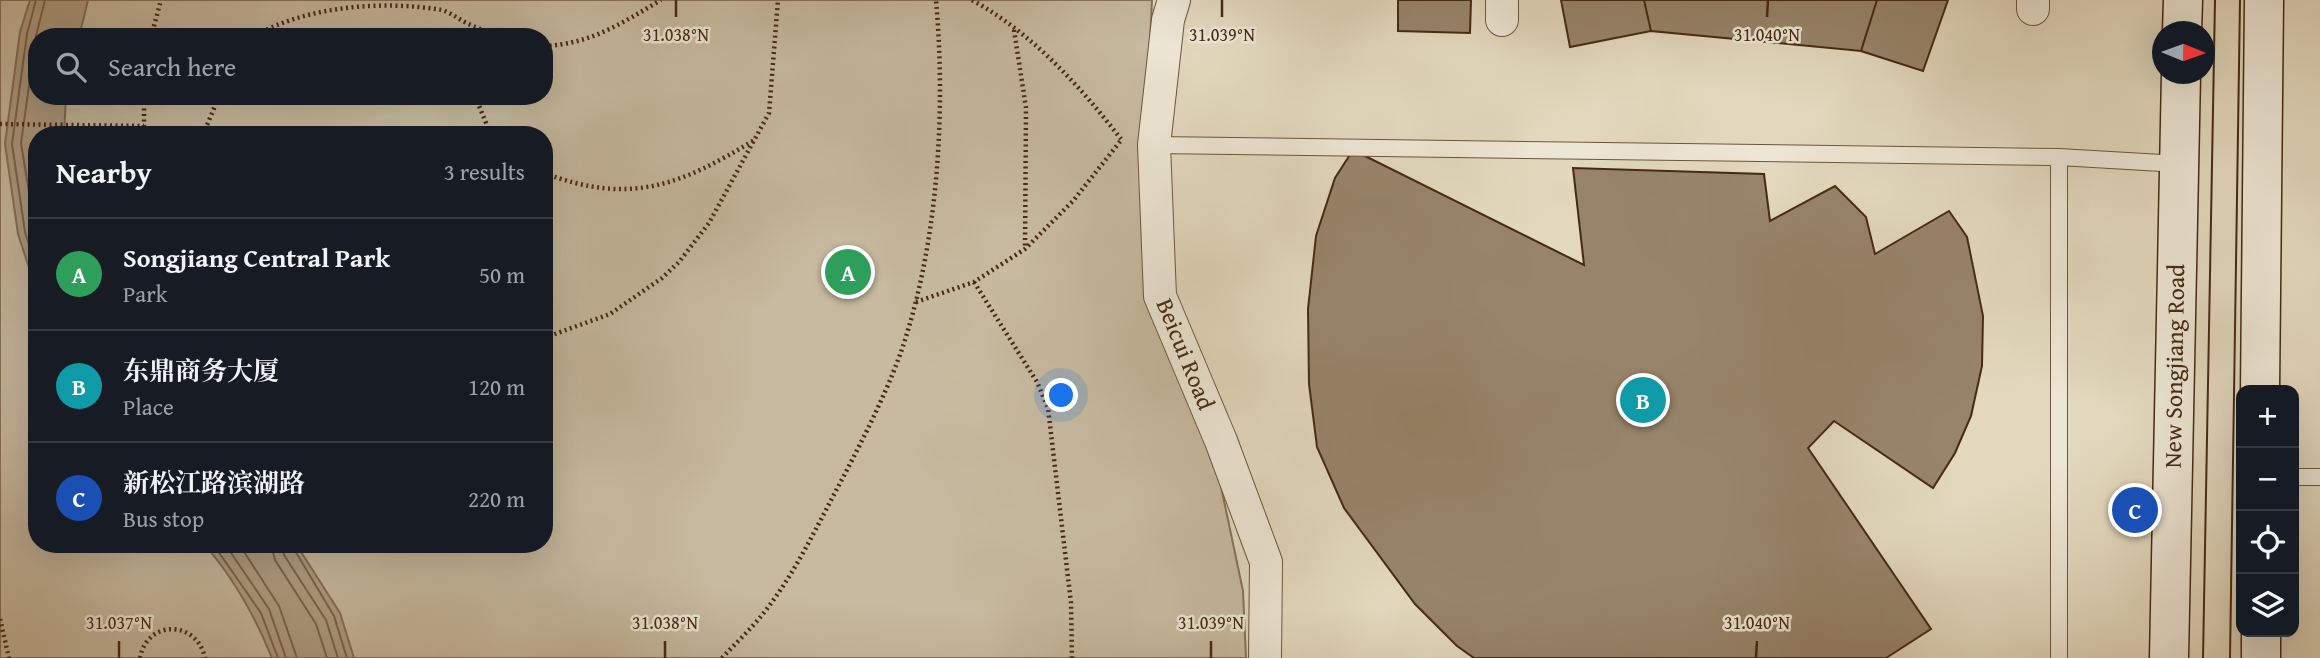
<!DOCTYPE html>
<meta charset="utf-8">
<style>
:root{--surface:#171b24;--page:#242831;--text:#f1f3f6;--muted:#9ea1a6;--line:#363941;--accent:#0f766e}
body{margin:0;font-family:"Gentium Book Plus","Noto Serif SC",serif;background:var(--page);color:var(--text)}
.controls{position:absolute;right:21px;bottom:21px;display:grid;overflow:hidden;border-radius:14px;box-shadow:0 7px 28px #0002}
.controls button{width:63px;height:63px;display:grid;place-items:center;padding:0;border:0;border-bottom:2px solid var(--line);background:var(--surface);color:var(--text);font:35px sans-serif}
.compass{position:absolute;left:2152px;top:21px;width:63px;height:63px;border-radius:50%;background:var(--surface);box-shadow:0 7px 28px #0002;rotate:91deg}
.you{position:absolute;left:1062px;top:396px;width:24px;height:24px;margin:-18px;border:5px solid #fff;border-radius:50%;background:#1a73e8;box-shadow:0 0 0 10px #1a73e833}
.badge{display:grid;place-items:center;width:46px;height:46px;border-radius:50%;background:var(--accent);color:#fff;font-size:23px;font-weight:700}
.pin{position:absolute;translate:-50% -50%;border:4px solid #fff;box-shadow:0 2px 7px #0006}
.list{margin:0;padding:0;list-style:none}
h2{display:flex;justify-content:space-between;align-items:center;height:91px;margin:0;padding:0 28px;font-size:30px}
h2 small{font-size:23px;font-weight:400;color:var(--muted)}
.list li{display:grid;grid-template-columns:46px 1fr auto;gap:21px;align-items:center;box-sizing:border-box;height:112px;padding:0 28px;border-top:2px solid var(--line)}
.list b{display:block;font-size:26px;white-space:nowrap}
.list p{margin:0;font-size:23px;white-space:nowrap;color:var(--muted)}
.list em{font-size:23px;font-style:normal;color:var(--muted)}
.icon{flex:none;width:38px;height:38px;fill:none;stroke:currentColor;stroke-width:2;stroke-linecap:round;stroke-linejoin:round}
.map{position:relative;flex:none;width:2320px;height:658px;overflow:hidden}
.search{position:absolute;background:var(--surface);box-shadow:0 7px 28px #0002;left:28px;top:28px;width:525px;height:77px;display:flex;align-items:center;gap:18px;box-sizing:border-box;padding:0 24px;border-radius:28px;color:var(--muted);font-size:26px}
.panel{position:absolute;background:var(--surface);box-shadow:0 7px 28px #0002;left:28px;top:126px;width:525px;height:427px;border-radius:28px}
.map>svg:first-child{display:block}
</style>
<div class="map">
<svg width="2320" height="658" viewBox="0 0 2320 658">
<rect width="100%" height="100%" fill="#e2d8bd"/>
<filter id="stains"><feTurbulence type="fractalNoise" baseFrequency=".00286" numOctaves="4"/><feColorMatrix values="0 0 0 0 .2 0 0 0 0 .09 0 0 0 0 .02 0 0 0 .5 -.17"/></filter>
<radialGradient id="worn" r=".72"><stop offset=".6" stop-color="#630" stop-opacity="0"/><stop offset="1" stop-color="#630" stop-opacity=".3"/></radialGradient>
<!-- green -->
<path fill="#c7baa0" stroke="#867258" stroke-width="2" fill-rule="evenodd" d="M0,0H1152L1142,213L1216,463L1243,591L1246,658H0ZM37,37H544V96H37ZM37,135H544V544H37Z"/>
<!-- water -->
<path fill="#ad9d82" stroke="#846f54" stroke-width="2" d="M30,0H88L79,37H37V96H66L64,135H37V292L18,234L5,144L20,32Z
M204,544H296L340,613L354,658H272C255,616 234,578 204,544Z"/>
<g fill="none" stroke-linecap="round" stroke-linejoin="round">
<!-- shore -->
<path stroke="#7a6449" stroke-width="2" d="M36,0L27,34L12,144L25,232L37,270
M37,241L21,143L36,36L45,0
M213,544L261,613L278,658
M225,544L269,609L286,658
M239,544L279,606L297,658
M271,544L275,560L316,624L327,658
M282,544L284,555L326,620L338,658
M291,544L334,616L347,658"/>
</g>
<!-- building -->
<path fill="#97846a" stroke="#462a10" stroke-width="2" d="M1398,0H1471L1470,33L1398,31Z
M1561,0H1644L1651,31L1570,47Z
M1644,0H1877L1861,51L1651,31Z
M1877,0H1948L1923,71L1861,51Z
M1353,150L1584,265L1573,168L1764,174L1770,221L1835,186L1866,217L1875,254L1949,211L1967,237L1983,316L1982,366L1971,416L1955,453L1933,488L1834,421L1808,448L1931,629L1886,658H1474L1457,646L1415,604L1344,508L1317,447L1309,384L1308,309L1316,236L1335,178Z"/>
<g fill="none" stroke-linecap="round" stroke-linejoin="round">
<!-- lane casing -->
<g stroke="#6d563b" stroke-width="18">
<path id="lane" d="M1154,145L2059,157L2179,164
M2059,157V658
M2294,477H2320"/>
</g>
<!-- street casing -->
<g stroke="#6d563b" stroke-width="34">
<path id="street" d="M1174,0L1168,20L1154,145L1160,296L1221,441L1266,562L1265,658
M1502,0V20
M2033,9V0"/>
</g>
<!-- secondary casing -->
<g stroke="#462a10" stroke-width="41">
<path id="secondary" d="M2182,32L2183,0
M2260,390L2264,0
M2261,632V658
M2169,658L2181,74"/>
</g>
<!-- path -->
<path stroke="#462a10" stroke-width="4.5" stroke-dasharray="2 3.5" stroke-linecap="butt" d="M972,0C1033,34 1079,85 1121,139
M1014,30L1026,108L1025,249
M151,37L161,0
M252,37C307,6 381,0 442,10C452,13 461,21 471,25C479,29 488,31 495,37
M544,46C591,44 622,23 661,0
M475,96L491,135
M0,124L144,126V96
M144,126L147,135
M203,135L219,96
M544,173C631,206 681,185 756,139
M974,282L1037,382L1048,408L1071,603L1072,658
M916,302L974,282L1025,249L1073,201L1122,139
M544,338L610,314L662,278L679,262L709,223L769,113L778,0
M0,619L9,658
M140,658C147,619 197,620 205,658
M722,658C735,644 750,630 762,615C793,577 815,530 838,487C861,443 884,399 901,352C938,244 946,113 936,0"/>
<!-- lane -->
<use href="#lane" stroke="#ece6d4" stroke-width="16"/>
<!-- street -->
<use href="#street" stroke="#ece6d4" stroke-width="32"/>
<!-- secondary -->
<use href="#secondary" stroke="#ece6d4" stroke-width="38"/>
<!-- tram -->
<path stroke="#462a10" stroke-width="2" d="M2203,658L2215,0
M2230,658L2240,0"/>
</g>
<!-- ticks -->
<path fill="none" stroke="#462a10" stroke-width="2.5" d="M676,17V0M1222,17V0M1767,17L1768,0M119,658V641M665,658V641M1211,658V641M1756,658L1757,641"/>
<g text-anchor="middle" dominant-baseline="central" stroke-width="5" stroke-linejoin="round" paint-order="stroke">
<!-- street labels -->
<g font-size="24" fill="#462a10" stroke="#ece6d4">
<text transform="translate(1186 354) rotate(68)">Beicui Road</text>
<text transform="translate(2174 366) rotate(-89)">New Songjiang Road</text>
</g>
</g>
<g font-size="18" text-anchor="middle" fill="#462a10" stroke="#ece6d4" stroke-width="5" stroke-linejoin="round" paint-order="stroke">
<text x="676" y="41">31.038°N</text>
<text x="1222" y="41">31.039°N</text>
<text x="1767" y="41">31.040°N</text>
<text x="119" y="629">31.037°N</text>
<text x="665" y="629">31.038°N</text>
<text x="1211" y="629">31.039°N</text>
<text x="1757" y="629">31.040°N</text>
</g>
<rect width="100%" height="100%" filter="url(#stains)"/>
<rect width="100%" height="100%" fill="url(#worn)"/>
</svg>
<div class="controls">
<button>+</button>
<button>−</button>
<button><svg class="icon" aria-label="locate" viewBox="0 0 24 24"><circle cx="12" cy="12" r="6"/><path d="M12 2v4M12 18v4M2 12h4M18 12h4"/></svg></button>
<button><svg class="icon" aria-label="layers" viewBox="0 0 24 24"><path d="M12 4l9 5-9 5-9-5zM3 14l9 5 9-5"/></svg></button>
</div>
<svg class="compass" viewBox="-18 -18 36 36"><path d="M0-13l5 13h-10z" fill="#e53935"/><path d="M0 13l5-13h-10z" fill="#9ea1a6"/></svg>
<div class="you"></div>
<div class="pin badge" style="left:848px;top:272px;background:#2e9e5b">A</div>
<div class="pin badge" style="left:1643px;top:400px;background:#0f9aa8">B</div>
<div class="pin badge" style="left:2135px;top:510px;background:#1a4fb4">C</div>
<div class="search"><svg class="icon" aria-label="search" viewBox="0 0 24 24"><circle cx="10" cy="10" r="6"/><path d="M15 15l6 6"/></svg>Search here</div>
<section class="panel">
<h2>Nearby<small>3 results</small></h2>
<ul class="list">
<li><span class="badge" style="background:#2e9e5b">A</span><div><b>Songjiang Central Park</b><p>Park</p></div><em>50 m</em></li>
<li><span class="badge" style="background:#0f9aa8">B</span><div><b>东鼎商务大厦</b><p>Place</p></div><em>120 m</em></li>
<li><span class="badge" style="background:#1a4fb4">C</span><div><b>新松江路滨湖路</b><p>Bus stop</p></div><em>220 m</em></li>
</ul>
</section>
</div>
